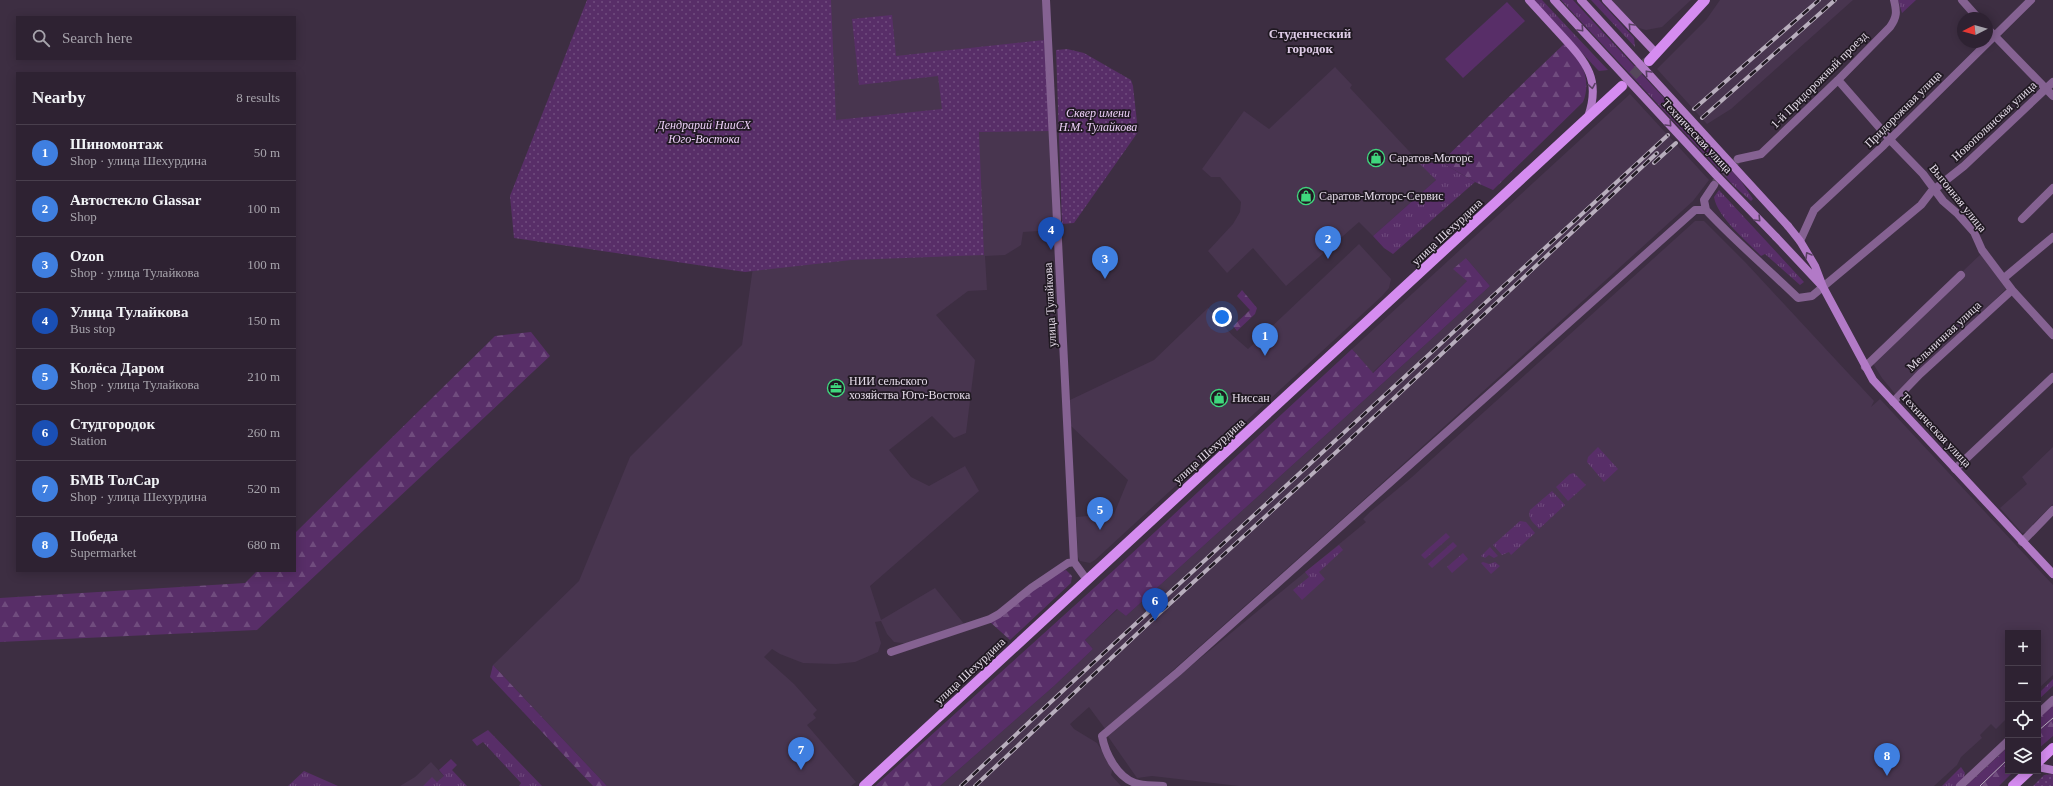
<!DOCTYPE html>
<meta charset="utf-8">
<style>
:root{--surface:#2e2232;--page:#3a2f3e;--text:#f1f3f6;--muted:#a7a4ac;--line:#493f4d;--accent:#bca0f2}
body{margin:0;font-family:Georgia,serif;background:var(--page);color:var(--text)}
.controls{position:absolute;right:12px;bottom:12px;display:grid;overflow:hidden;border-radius:0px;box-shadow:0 2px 10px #0003}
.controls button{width:36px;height:36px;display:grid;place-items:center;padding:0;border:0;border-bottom:1px solid var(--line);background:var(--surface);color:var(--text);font:20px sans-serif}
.compass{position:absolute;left:1957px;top:12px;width:36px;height:36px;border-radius:50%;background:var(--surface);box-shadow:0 2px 10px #0003;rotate:264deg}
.you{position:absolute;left:1222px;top:317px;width:14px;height:14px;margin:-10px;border:3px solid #fff;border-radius:50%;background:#1a73e8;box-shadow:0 0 0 6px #1a73e833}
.badge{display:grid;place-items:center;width:26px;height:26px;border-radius:50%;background:var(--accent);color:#fff;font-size:13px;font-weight:700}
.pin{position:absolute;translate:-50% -33px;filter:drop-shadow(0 1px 2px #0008)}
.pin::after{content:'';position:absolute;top:21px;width:14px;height:12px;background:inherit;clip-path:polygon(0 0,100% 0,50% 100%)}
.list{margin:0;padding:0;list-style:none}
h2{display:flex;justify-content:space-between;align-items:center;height:52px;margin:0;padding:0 16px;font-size:17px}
h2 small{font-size:13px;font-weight:400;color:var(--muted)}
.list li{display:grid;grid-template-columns:26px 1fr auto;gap:12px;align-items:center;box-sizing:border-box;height:56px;padding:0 16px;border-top:1px solid var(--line)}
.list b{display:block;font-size:15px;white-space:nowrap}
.list p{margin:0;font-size:13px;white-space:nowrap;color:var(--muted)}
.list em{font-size:13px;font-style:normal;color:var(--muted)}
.icon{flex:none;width:22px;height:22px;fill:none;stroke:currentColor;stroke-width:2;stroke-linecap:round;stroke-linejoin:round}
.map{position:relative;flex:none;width:2053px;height:786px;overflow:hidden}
.search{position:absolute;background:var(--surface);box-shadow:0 2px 10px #0003;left:16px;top:16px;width:280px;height:44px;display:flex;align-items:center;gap:10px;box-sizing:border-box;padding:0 14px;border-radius:0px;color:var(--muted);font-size:15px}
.panel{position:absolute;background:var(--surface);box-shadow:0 2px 10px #0003;left:16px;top:72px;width:280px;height:500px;border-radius:0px}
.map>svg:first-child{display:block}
</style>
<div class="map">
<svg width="2053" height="786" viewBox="0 0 2053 786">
<defs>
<pattern id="grass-tufts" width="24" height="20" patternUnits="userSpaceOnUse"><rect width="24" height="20" fill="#582e68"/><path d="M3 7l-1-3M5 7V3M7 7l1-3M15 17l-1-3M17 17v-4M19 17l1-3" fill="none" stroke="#704c7e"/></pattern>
<pattern id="forest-firs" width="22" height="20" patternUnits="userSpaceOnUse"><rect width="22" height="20" fill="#582e68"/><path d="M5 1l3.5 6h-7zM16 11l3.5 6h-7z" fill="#704c7e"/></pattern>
<pattern id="park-dots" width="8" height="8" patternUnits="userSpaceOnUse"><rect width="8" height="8" fill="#582e68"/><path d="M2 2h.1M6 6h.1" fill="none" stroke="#704c7e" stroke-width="1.8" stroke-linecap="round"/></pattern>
</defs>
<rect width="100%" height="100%" fill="#3d2e42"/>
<!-- built -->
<path fill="#48354f" d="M825,0H1043L1054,230L1023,232L1021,245L1005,255L985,256L987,290L968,291L936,315L975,360L966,433L954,438L932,416L889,450L911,477L929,486L965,466L979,491L870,586L881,620L935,588L965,625L909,644L894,642L887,634L881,621L875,622L881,643L878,652L855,662L836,664L803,663L780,654L772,649L764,657L794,684L817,710L813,714L816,718L807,725L856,782L851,786H607L493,665L579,581L630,457L742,345L753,267L853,121L789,119Z
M1611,0H1691L1662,27L1646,30L1639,28L1631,22Z
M1720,0H1853L1731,109L1707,124L1657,69L1706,20Z
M1335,67L1352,85L1350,88L1436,180L1373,236L1359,222L1286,286L1253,248L1227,273L1208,251L1233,224L1240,212L1241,202L1220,177H1211L1202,169L1244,111L1269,129Z
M1630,94L1709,180L1693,201L1349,513L1106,730L1089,707L1070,724L1074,729L1097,743L1113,768L1111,775L1121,786H940L1054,686L1093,649L1085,640L1118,609L1126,616L1490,286L1466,258L1467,281L1372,373L1352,349Z
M1695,221H1704L1746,263L1874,401L1871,407L1880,399L2053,585V675L2038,689V633H2008V717L1996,729L1991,724L1980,735L1982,738L1961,757L1957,765L1934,786H1239L1152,776L1137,778L1107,735L1366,522L1363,519L1370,512L1412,477Z
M1359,244L1391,279L1389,288L1382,296L1095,560L1090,563L1080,561L1078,557L1076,517L1114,514L1128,480L1071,426L1070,400L1154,360L1208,308L1232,335L1248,349Z
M1981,254L2006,289L1896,395L1882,378L1872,362L1965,274L1963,271Z
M2053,447V504L2034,523L2027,532L2022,533L2000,508L2027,484L2022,477Z
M431,762L453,786H400L415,777Z"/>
<!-- grass -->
<path fill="url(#grass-tufts)" d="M1533,0H1542L1608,70L1599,71L1596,68Z
M1561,0H1573L1741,181L1753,199L1751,201L1734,186Z
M1591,0H1599L1634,38L1635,47Z
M1898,0H1916L1902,13Z
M1441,162L1475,182L1393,254L1384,248L1373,236L1436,180L1420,164Z
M1719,190L1804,282L1800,285L1765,254L1761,256C1747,241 1717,217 1714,197Z
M1598,447L1618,469L1604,482L1587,462L1588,457Z
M1574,473L1586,485L1568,501L1556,487L1570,474Z
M1552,491L1565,505L1539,529C1534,523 1527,519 1530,510Z
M1520,521L1526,522L1535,533L1511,555L1509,552L1502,555L1493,545Z
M1446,533L1450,537L1425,559L1421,555Z
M1453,542L1457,546L1432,568L1428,564Z
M1339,545L1343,550L1319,572L1325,579L1302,600L1293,590L1309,577L1305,572Z
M1490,547L1498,556L1494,558L1489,555L1485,558L1481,556Z
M1463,553L1468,559L1452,573L1447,567Z
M1483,562L1489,564L1495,562L1500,566L1491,574L1481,563Z
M2053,679V686L2038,700V694Z
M488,730L542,786H519L521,783L483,742L477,746L472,740Z
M451,759L457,765L452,770L467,786H423L432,777L437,782L444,776L439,770Z
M1961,767L1965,773L1964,778L1956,786H1942Z
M304,771L338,786H288Z"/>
<!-- forest -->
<path fill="url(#forest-firs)" d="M1564,44C1582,59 1592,80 1583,102L1493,190L1475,182L1441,162Z
M1466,258L1490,286L1126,616L1117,609L1085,640L1093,649L1054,686L940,786H875L1115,569L1352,349L1373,373L1467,281L1453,269Z
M1242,290L1257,308L1255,314L1237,331L1233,326L1250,310L1237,296Z
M531,332L550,356L257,630L0,642V598L245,583L257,571H295V533L495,336Z
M1066,570L1072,576L1071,583L1010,640L990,622C1013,604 1038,578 1066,570Z
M493,665L607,786H593L490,677Z
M2053,705V736L2038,749V719Z
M2008,747V771H2014L1999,786H1966Z"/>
<!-- park -->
<path fill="url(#park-dots)" d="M587,0H831L836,120L942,109L938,76L859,85L852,19L892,15L896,56L1044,40L1051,131L979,132L984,255L851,260L745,272L514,238L510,196Z
M1067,49L1084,53L1131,80L1133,86L1138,132L1074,223L1062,224L1056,50Z
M2053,774V786H2033L2044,775Z"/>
<!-- garden -->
<path fill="#582e68" d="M1507,2L1525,21L1463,78L1445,59Z"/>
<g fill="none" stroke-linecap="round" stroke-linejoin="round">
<!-- street-tunnel -->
<path stroke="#56485b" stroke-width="8" stroke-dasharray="8 4" stroke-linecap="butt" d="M1715,183L1738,159"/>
<!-- primary-tunnel -->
<path stroke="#56485b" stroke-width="10" stroke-dasharray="10 5" stroke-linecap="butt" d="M1622,86L1648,61"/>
<!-- street -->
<path stroke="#856292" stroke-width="8" d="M1046,0L1074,562L1087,580
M1962,0L1978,18
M1987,28L2053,96
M1838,80L1893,143L1923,174L1943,201L1958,214L1974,232L1982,250L2012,290L2053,335
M1738,159L1761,154L1838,80L1890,27C1897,17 1897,12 1894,0
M1706,210L1704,200L1714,185
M2022,219L2053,188
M1800,241L1814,210L1884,145L2031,0
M2004,278L2053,237
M1865,367L1961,275
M1893,402L1920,374L2012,290
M1955,469L2053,377
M2022,542L2053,510
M891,652L990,619L999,614L1031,588L1068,563L1074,562
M2038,714L2053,700
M1163,786C1154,785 1143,786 1135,783C1117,777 1105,753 1102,736L1178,672L1695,210H1706C1735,241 1767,268 1798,298L1812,296L1921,205L1931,192L1964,166L2053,82
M1960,786L2008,741"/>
<!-- secondary -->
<path stroke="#b27ac7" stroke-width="8" d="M1529,0C1540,12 1551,24 1562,36C1587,63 1601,80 1588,117
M1606,0L1656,53
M1788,226L1800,241L1815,266L1823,287L1873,380L2053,574
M1776,237L1821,285
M2038,767L2053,770"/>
<!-- primary -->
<path stroke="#d58cf0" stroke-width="10" d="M1649,61L1705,0
M2038,762L2053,748
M864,786L1622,86
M2013,786L2029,771"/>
<!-- tram -->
<path stroke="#b8aebd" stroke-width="1" d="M2038,731L2053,718
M1980,786L2008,759"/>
<!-- rail casing -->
<g stroke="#b8aebd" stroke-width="4">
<path id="rail" d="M1694,109L1819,0
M1702,118L1835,0
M1654,163L1676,143
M961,786L1069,685L1668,135
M975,786L1153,619L1344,445L1657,153"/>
</g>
<!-- rail -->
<use href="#rail" stroke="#201922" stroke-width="2.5" stroke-dasharray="8" stroke-linecap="butt"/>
<!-- secondary-bridge -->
<path stroke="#b27ac7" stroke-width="8" d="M1554,0L1716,175L1776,237
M1581,0L1788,226"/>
</g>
<!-- one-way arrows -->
<defs><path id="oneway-chevron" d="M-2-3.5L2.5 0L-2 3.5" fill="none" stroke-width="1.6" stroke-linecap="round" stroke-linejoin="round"/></defs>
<g stroke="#5a4064">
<use href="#oneway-chevron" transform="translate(1631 26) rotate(-133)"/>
<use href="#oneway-chevron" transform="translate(1581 29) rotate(47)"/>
<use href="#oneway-chevron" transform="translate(1648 73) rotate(-133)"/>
<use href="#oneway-chevron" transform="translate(1592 86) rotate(81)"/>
<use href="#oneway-chevron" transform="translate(1669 124) rotate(47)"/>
<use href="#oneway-chevron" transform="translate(1758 219) rotate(46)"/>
<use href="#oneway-chevron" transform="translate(1808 255) rotate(-121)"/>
</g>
<!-- icons -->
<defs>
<g id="shop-ring" transform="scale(0.9)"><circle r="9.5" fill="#201922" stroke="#3fd77d" stroke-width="1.5"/><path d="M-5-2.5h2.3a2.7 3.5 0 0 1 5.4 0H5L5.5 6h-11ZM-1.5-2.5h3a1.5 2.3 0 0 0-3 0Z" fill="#3fd77d"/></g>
<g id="office-ring" transform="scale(0.9)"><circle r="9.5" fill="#201922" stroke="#3fd77d" stroke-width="1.5"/><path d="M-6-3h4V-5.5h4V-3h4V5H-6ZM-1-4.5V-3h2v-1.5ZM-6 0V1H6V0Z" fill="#3fd77d"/></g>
</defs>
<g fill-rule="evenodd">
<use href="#shop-ring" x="1376" y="158"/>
<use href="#shop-ring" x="1306" y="196"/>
<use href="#office-ring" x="836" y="388"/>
<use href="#shop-ring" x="1219" y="398"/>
</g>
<g text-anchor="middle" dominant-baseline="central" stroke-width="3.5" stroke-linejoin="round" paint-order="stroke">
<!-- street labels -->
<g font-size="12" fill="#e4dbe8" stroke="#201922">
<text transform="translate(1819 80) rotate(-45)">1-й Придорожный проезд</text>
<text transform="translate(1903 109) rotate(-45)">Придорожная улица</text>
<text transform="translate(1994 121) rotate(-43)">Новополянская улица</text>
<text transform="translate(1697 136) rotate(47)">Техническая улица</text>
<text transform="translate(1958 198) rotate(51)">Выгонная улица</text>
<text transform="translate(1447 232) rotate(-43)">улица Шехурдина</text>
<text transform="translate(1050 305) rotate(-93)">улица Тулайкова</text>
<text transform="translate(1944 336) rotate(-43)">Мельничная улица</text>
<text transform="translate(1936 430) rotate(47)">Техническая улица</text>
<text transform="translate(1209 451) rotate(-42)">улица Шехурдина</text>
<text transform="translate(970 671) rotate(-43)">улица Шехурдина</text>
</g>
<!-- park labels -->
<g font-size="12" font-style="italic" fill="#eccff7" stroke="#201922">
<text x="1098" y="113">Сквер имени<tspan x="1098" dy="14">Н.М. Тулайкова</tspan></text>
<text x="704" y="125">Дендрарий НииСХ<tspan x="704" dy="14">Юго-Востока</tspan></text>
</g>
<!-- poi labels -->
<g font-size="12" fill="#e4dbe8" stroke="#201922" text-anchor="start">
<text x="1389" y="158">Саратов-Моторс</text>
<text x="1319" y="196">Саратов-Моторс-Сервис</text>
<text x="849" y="381">НИИ сельского<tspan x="849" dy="14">хозяйства Юго-Востока</tspan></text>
<text x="1232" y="398">Ниссан</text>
</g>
<!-- neighbourhood labels -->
<g font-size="13" font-weight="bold" fill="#dfcce7" stroke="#201922">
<text x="1310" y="33">Студенческий<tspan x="1310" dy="15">городок</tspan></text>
</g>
</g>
</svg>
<div class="controls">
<button>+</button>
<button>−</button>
<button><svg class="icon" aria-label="locate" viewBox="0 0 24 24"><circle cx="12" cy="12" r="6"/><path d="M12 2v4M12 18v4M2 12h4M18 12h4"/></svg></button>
<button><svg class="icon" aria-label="layers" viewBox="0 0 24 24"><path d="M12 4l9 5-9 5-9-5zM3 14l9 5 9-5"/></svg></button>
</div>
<svg class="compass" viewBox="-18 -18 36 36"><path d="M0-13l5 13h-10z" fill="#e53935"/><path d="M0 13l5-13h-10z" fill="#a7a4ac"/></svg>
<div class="you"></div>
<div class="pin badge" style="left:1265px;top:356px;background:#3f7fe0">1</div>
<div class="pin badge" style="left:1328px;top:259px;background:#3f7fe0">2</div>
<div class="pin badge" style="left:1105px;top:279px;background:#3f7fe0">3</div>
<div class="pin badge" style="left:1051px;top:250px;background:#1a4fb4">4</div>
<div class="pin badge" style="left:1100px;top:530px;background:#3f7fe0">5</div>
<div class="pin badge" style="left:1155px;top:621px;background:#1a4fb4">6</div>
<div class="pin badge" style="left:801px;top:770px;background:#3f7fe0">7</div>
<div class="pin badge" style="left:1887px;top:776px;background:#3f7fe0">8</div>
<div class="search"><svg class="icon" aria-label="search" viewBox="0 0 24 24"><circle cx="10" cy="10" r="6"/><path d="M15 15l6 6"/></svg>Search here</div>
<section class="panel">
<h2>Nearby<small>8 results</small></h2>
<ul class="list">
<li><span class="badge" style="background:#3f7fe0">1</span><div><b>Шиномонтаж</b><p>Shop · улица Шехурдина</p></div><em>50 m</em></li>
<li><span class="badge" style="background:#3f7fe0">2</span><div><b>Автостекло Glassar</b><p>Shop</p></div><em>100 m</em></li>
<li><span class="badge" style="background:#3f7fe0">3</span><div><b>Ozon</b><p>Shop · улица Тулайкова</p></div><em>100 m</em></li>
<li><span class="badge" style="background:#1a4fb4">4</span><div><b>Улица Тулайкова</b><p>Bus stop</p></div><em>150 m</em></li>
<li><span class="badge" style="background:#3f7fe0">5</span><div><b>Колёса Даром</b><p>Shop · улица Тулайкова</p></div><em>210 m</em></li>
<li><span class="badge" style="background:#1a4fb4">6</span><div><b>Студгородок</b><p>Station</p></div><em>260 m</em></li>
<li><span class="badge" style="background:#3f7fe0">7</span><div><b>БМВ ТолСар</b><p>Shop · улица Шехурдина</p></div><em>520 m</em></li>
<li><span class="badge" style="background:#3f7fe0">8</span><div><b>Победа</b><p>Supermarket</p></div><em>680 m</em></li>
</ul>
</section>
</div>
